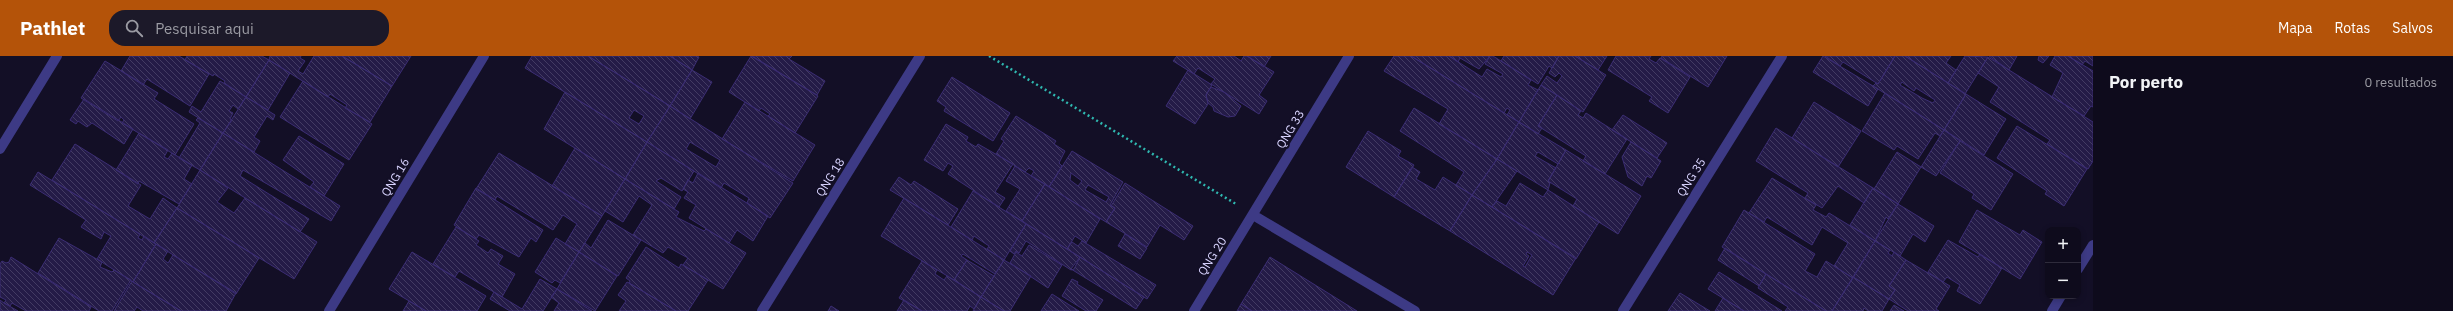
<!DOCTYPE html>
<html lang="pt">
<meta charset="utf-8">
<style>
:root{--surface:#0e0b1c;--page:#1c1929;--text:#f1f3f6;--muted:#9b9ba3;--line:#2e2b3b;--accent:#b45309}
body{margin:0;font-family:"IBM Plex Sans",sans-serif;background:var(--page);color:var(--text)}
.controls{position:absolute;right:12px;bottom:12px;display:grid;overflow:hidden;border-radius:8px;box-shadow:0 2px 6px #0003}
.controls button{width:36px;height:36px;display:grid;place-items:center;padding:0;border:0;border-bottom:1px solid var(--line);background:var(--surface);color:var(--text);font:20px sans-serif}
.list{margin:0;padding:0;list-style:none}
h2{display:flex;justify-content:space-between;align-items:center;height:52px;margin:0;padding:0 16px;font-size:17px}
h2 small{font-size:13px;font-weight:400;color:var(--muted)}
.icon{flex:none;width:22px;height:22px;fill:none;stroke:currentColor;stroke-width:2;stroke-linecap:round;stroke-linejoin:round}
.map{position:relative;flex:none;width:2093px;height:255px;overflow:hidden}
header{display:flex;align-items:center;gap:24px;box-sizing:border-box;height:56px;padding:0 20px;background:var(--accent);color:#fff}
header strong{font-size:19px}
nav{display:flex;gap:22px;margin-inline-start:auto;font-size:14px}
.search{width:280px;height:36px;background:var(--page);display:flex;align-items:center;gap:10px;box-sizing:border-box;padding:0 14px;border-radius:16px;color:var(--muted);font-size:15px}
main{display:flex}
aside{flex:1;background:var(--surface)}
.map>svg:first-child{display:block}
</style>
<header>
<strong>Pathlet</strong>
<div class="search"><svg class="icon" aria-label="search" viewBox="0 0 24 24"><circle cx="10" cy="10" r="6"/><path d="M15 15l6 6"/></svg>Pesquisar aqui</div>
<nav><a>Mapa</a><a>Rotas</a><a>Salvos</a></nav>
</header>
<main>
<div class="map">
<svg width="2093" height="255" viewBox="0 0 2093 255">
<defs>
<pattern id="building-back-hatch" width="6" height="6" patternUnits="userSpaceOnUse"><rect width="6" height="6" fill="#241b47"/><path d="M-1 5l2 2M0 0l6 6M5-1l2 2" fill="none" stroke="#433b63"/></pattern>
</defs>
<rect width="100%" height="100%" fill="#130f26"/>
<!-- building -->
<path fill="url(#building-back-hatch)" stroke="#3b2d73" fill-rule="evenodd" d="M130,0H179L209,18L190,50L147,23L143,29L121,15Z
M187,0H262L269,4L246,41L224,27L225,25L214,18L213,20L185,4Z
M270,0H301L300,2L305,5L298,15L303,18L314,0H342L392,30L370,66L345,52L347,49L330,38L328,41L269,4Z
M342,0H411L392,30Z
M532,0H588L670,50L647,86L525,12ZM634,54L644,60L639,68L629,62Z
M588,0H670L692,14L670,50Z
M670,0H697L699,1L692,14Z
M751,0L818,40L795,77L768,60L770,58L761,52L759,55L729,36Z
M752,0H792L789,3L825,25L817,39Z
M1177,0H1234L1241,5L1244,0H1247L1274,16L1259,39L1267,45L1259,58L1211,28L1215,23L1198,12L1194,18L1173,5Z
M1247,0H1271L1264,11Z
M1394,0H1411L1519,66L1497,103L1439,68L1448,53L1384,15Z
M1411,0H1449L1482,21L1487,13L1501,21L1503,18L1485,8L1490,0H1493L1531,24L1528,29L1538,34L1519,66L1507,59L1510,54L1507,52L1504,57Z
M1449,0H1490L1479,13L1460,2L1458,6Z
M1504,0H1559L1552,12L1549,10L1538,28L1501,5Z
M1559,0H1575L1606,19L1583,56L1541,29L1547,20L1557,27L1562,20L1559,17L1555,21L1549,17Z
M1575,0H1607L1598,14Z
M1616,0H1651L1649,3L1656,7L1660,2L1690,21L1668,57L1649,45L1652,41L1608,14Z
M1662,0H1727L1708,31L1661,2Z
M1823,0L1878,33L1868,50L1813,16Z
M1825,0H1895L1878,28L1843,6L1840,10Z
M1895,0H1905L1966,38L1944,74L1873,30L1876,27L1878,28ZM1902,26L1914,35L1916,32L1935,44L1933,47L1922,42L1900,29Z
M1905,0H1951L1946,7L1956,14L1948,27Z
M1965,0L1988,1L1965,38L1948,27Z
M1989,0H2017L2009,14Z
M2039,0H2049L2043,7L2038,4Z
M2055,0H2068L2093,15V51L2091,50L2084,60L2052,41L2063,17L2050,9Z
M2068,0H2093V10L2085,5L2082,9Z
M1988,1L2093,66V105L2088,113L2047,88L2050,84L1990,46L1999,31L1978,17Z
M269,4L290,17L268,54L246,41Z
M105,5L158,37L154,43L194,68L175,99L122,67L124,64L121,61L118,65L81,42Z
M692,14L712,26L690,63L670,50Z
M1188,14L1212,29L1206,39L1208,48L1195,68L1166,50Z
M952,21L1010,57L993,85L944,55L946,51L937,45Z
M220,25L246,41L238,53L233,49L229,55L233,57L230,63L232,64L223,77L189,56L192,50L201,56Z
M303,25L372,68L349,104L280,61Z
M1541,29L1557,39L1538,70L1542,72L1538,78L1519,66Z
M1211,31L1224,36L1241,50L1235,60L1228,61L1214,55L1213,51L1208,47L1206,39Z
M565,36L647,86L625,123L544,73Z
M1885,37L1944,74L1940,80L1935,77L1918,103L1897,90L1894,94L1862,75Z
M1966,38L2006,63L1984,99L1944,74Z
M1557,39L1581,55L1578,59L1583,62L1586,57L1627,83L1605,118L1583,105L1586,100L1538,70Z
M246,41L275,59L273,64L267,60L254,81L260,85L254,96L223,77Z
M84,43L133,73L124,88L92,67L87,71L78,65L76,68L70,64Z
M745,46L815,89L793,125L722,83Z
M1814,46L1861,75L1838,111L1792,82Z
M670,50L793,127L770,162L747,147L749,142L724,127L721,132L647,86ZM690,86L720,104L716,111L686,93Z
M1414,52L1497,103L1472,139L1456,129L1464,116L1400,75Z
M1623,59L1667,87L1657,102L1612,74Z
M1016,60L1056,85L1054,88L1065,95L1059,107L1062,110L1049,131L1031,120L1034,115L1029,112L1025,116L996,98L1004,85L1001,83Z
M198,62L223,77L200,114L179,102L200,67L196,64Z
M1519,66L1566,94L1558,108L1538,96L1535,100L1556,112L1548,125L1550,127L1548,134L1497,103Z
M946,68L968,81L966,85L976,91L978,88L1013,108L995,136L1005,142L999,151L948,118L953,110L948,107L943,115L924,104Z
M2017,70L2087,113L2064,150L2045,138L2047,135L1997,102Z
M1776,72L1873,132L1864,147L1838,130L1822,152L1805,142L1808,137L1756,105Z
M1944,74L1960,85L1936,120L1921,111Z
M1368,75L1401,95L1398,100L1414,109L1394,141L1346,111Z
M139,77L168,94L164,101L168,103L172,97L192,109L184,123L192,128L179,148L139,125L138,128L116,114Z
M223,77L340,150L331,165L243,114L240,120L309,163L300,176L200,114Z
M299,80L344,108L324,140L310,131L314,126L283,104Z
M1960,85L2013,118L1991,154L1972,142L1974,138L1940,117Z
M647,86L694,115L682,135L661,122L656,125L681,141L674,153L625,123Z
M1631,86L1661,105L1651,122L1647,120L1642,130L1628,121L1622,101Z
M75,88L141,129L128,150L150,163L163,142L177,152L154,187L52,124Z
M575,92L625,123L602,160L552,130Z
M1566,94L1641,140L1618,178L1573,150L1577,143L1548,125Z
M1072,95L1123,126L1110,149L1115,152L1106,166L1049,131ZM1071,117L1082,125L1078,130L1070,124ZM1088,129L1109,141L1106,146L1085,134Z
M1897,96L1921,111L1898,148L1874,133Z
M499,97L602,160L579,196L565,188L577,168L563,159L553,174L497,140L495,144L476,133Z
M1497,103L1517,115L1492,151L1472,139Z
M1015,110L1045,128L1022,165L1006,155L1020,133L1006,125Z
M1412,111L1420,116L1416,123L1435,134L1443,121L1472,139L1450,175L1394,141Z
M200,114L228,132L217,146L234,157L245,142L317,186L294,223L177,152Z
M38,116L140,178L138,182L142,184L144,180L156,188L133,226L97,203L111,180L104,176L101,183L81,171L86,164L30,129Z
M698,117L768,160L753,185L737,174L729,187L689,162L696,149L684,142L688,136L683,133L688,124L693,127Z
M899,121L911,129L914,125L958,153L948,169L890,134Z
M1772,122L1816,149L1813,154L1826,161L1829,157L1875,185L1853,222L1834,210L1848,187L1822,171L1812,189L1767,161L1764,166L1749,157Z
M625,123L679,156L676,161L704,175L706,173L746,197L723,233L683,209L688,202L668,191L663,197L633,179L652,149L639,140L623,166L605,155Z
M1125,127L1193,170L1184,184L1160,169L1147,191L1106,166L1115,152L1111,150Z
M1520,127L1543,141L1548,134L1599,166L1576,203L1492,151L1497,145L1506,150Z
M1045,128L1100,163L1086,187L1075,180L1067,193L1022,165Z
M476,132L543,174L536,186L531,182L519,201L479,179L476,183L454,169Z
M1873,132L1898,148L1888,163L1886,161L1875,185L1850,169Z
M973,135L1026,168L1004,204L987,193L989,190L974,180L972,184L951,171Z
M1472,139L1576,202L1553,239L1450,175ZM1527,196L1532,199L1525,211L1523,210L1529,200L1526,198Z
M904,142L1004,204L995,218L963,198L961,200L967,204L954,224L881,180Z
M1898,148L1934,170L1925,186L1913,178L1900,200L1875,185Z
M177,152L259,202L236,238L154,187Z
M1744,154L1815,198L1805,215L1817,221L1826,205L1853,222L1832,255H1826L1722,191Z
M1977,154L2020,179L2023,174L2042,186L2020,223L1959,186Z
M608,164L641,184L618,220L579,196L585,187L591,192Z
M1026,168L1080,201L1074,213L1071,214L1026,185L1019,197L1016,195L1014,198L1010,195Z
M456,171L479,185L476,189L488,197L491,193L503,200L498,208L515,218L502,241L459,215L455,221L433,208Z
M1125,178L1147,192L1140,203L1118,190Z
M59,182L102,206L100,211L112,216L114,214L131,224L112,255H99L38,217Z
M556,182L579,196L560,227L555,224L552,227L535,216Z
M1948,184L1978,201L1980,198L2002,212L1980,248L1957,235L1960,229L1947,221L1943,226L1928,216Z
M1082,185L1156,229L1147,243L1067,193L1072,186L1078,190Z
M1875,185L1890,194L1888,197L1892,200L1894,196L1906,204L1889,230L1895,234L1889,243L1853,221Z
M156,188L168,195L163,203L168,207L173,199L236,237L226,255H181L133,226Z
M1029,189L1062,209L1048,232L1010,207L1016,196L1022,200Z
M646,191L679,212L681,208L708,224L688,255H676L629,227L630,225L626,222Z
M1725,192L1766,218L1759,230L1718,204Z
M412,196L486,240L477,255H426L389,233Z
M579,196L617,220L595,255L557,233Z
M11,201L91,251L89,255H26L12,247L10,250L4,247L6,244L0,241V208L2,205L6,207L9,206Z
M1080,201L1144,241L1136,253L1071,213Z
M1270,201L1357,255H1252L1241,248Z
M967,204L994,220L981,241L954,224Z
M1004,204L1031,220L1010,255H1004L981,241Z
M1906,204L1950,230L1936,253L1939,255H1908L1889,243L1895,234L1889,230Z
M922,205L937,214L935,218L944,224L947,220L981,241L974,253L970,250L967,255H922L899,242Z
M1719,216L1782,255H1744L1708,233Z
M1766,218L1826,255H1785L1788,251L1758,232Z
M1853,221L1889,243L1882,255H1868L1864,252L1863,255H1832Z
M540,223L557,233L543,255H510L490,243L494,236L522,253Z
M1072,223L1078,226L1077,228L1103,244L1096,255H1086L1062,240Z
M132,225L133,226L181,255H143L137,251L134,255H114Z
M627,226L629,227L676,255H619L626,245L618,239Z
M557,233L592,255H554L559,247L551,241Z
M1680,237L1710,255H1668Z
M1052,238L1079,255H1041Z
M981,241L1004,255H973Z
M1723,242L1744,255H1715Z
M0,244L4,247L18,255H0Z
M904,244L922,255H897Z
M409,245L426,255H403Z
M1241,248L1252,255H1237Z
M1894,249L1904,255H1890Z
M831,250L839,255H828Z"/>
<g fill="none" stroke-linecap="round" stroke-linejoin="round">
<!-- path -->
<path stroke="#2fb8b0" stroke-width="2.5" stroke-dasharray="2 3" stroke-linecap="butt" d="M989,0L1236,148"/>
<!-- street -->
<path stroke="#3d3a85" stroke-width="10" d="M0,93L57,0
M1253,159L1415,255
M2078,213L2093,189
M329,255L484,0
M762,255L920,0
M1194,255L1349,0
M1623,255L1782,0
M2052,255L2061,240"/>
</g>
<g text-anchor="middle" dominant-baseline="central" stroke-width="4" stroke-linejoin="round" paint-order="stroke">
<!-- street labels -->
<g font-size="12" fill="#d9d4ff" stroke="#130f26">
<text transform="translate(1290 73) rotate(-59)">QNG 33</text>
<text transform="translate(395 121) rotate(-59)">QNG 16</text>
<text transform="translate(830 121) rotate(-58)">QNG 18</text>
<text transform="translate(1691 121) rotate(-58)">QNG 35</text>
<text transform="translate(1212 200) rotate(-58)">QNG 20</text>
</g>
</g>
</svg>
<div class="controls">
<button>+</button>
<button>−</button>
</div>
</div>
<aside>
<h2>Por perto<small>0 resultados</small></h2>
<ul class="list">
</ul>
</aside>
</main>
